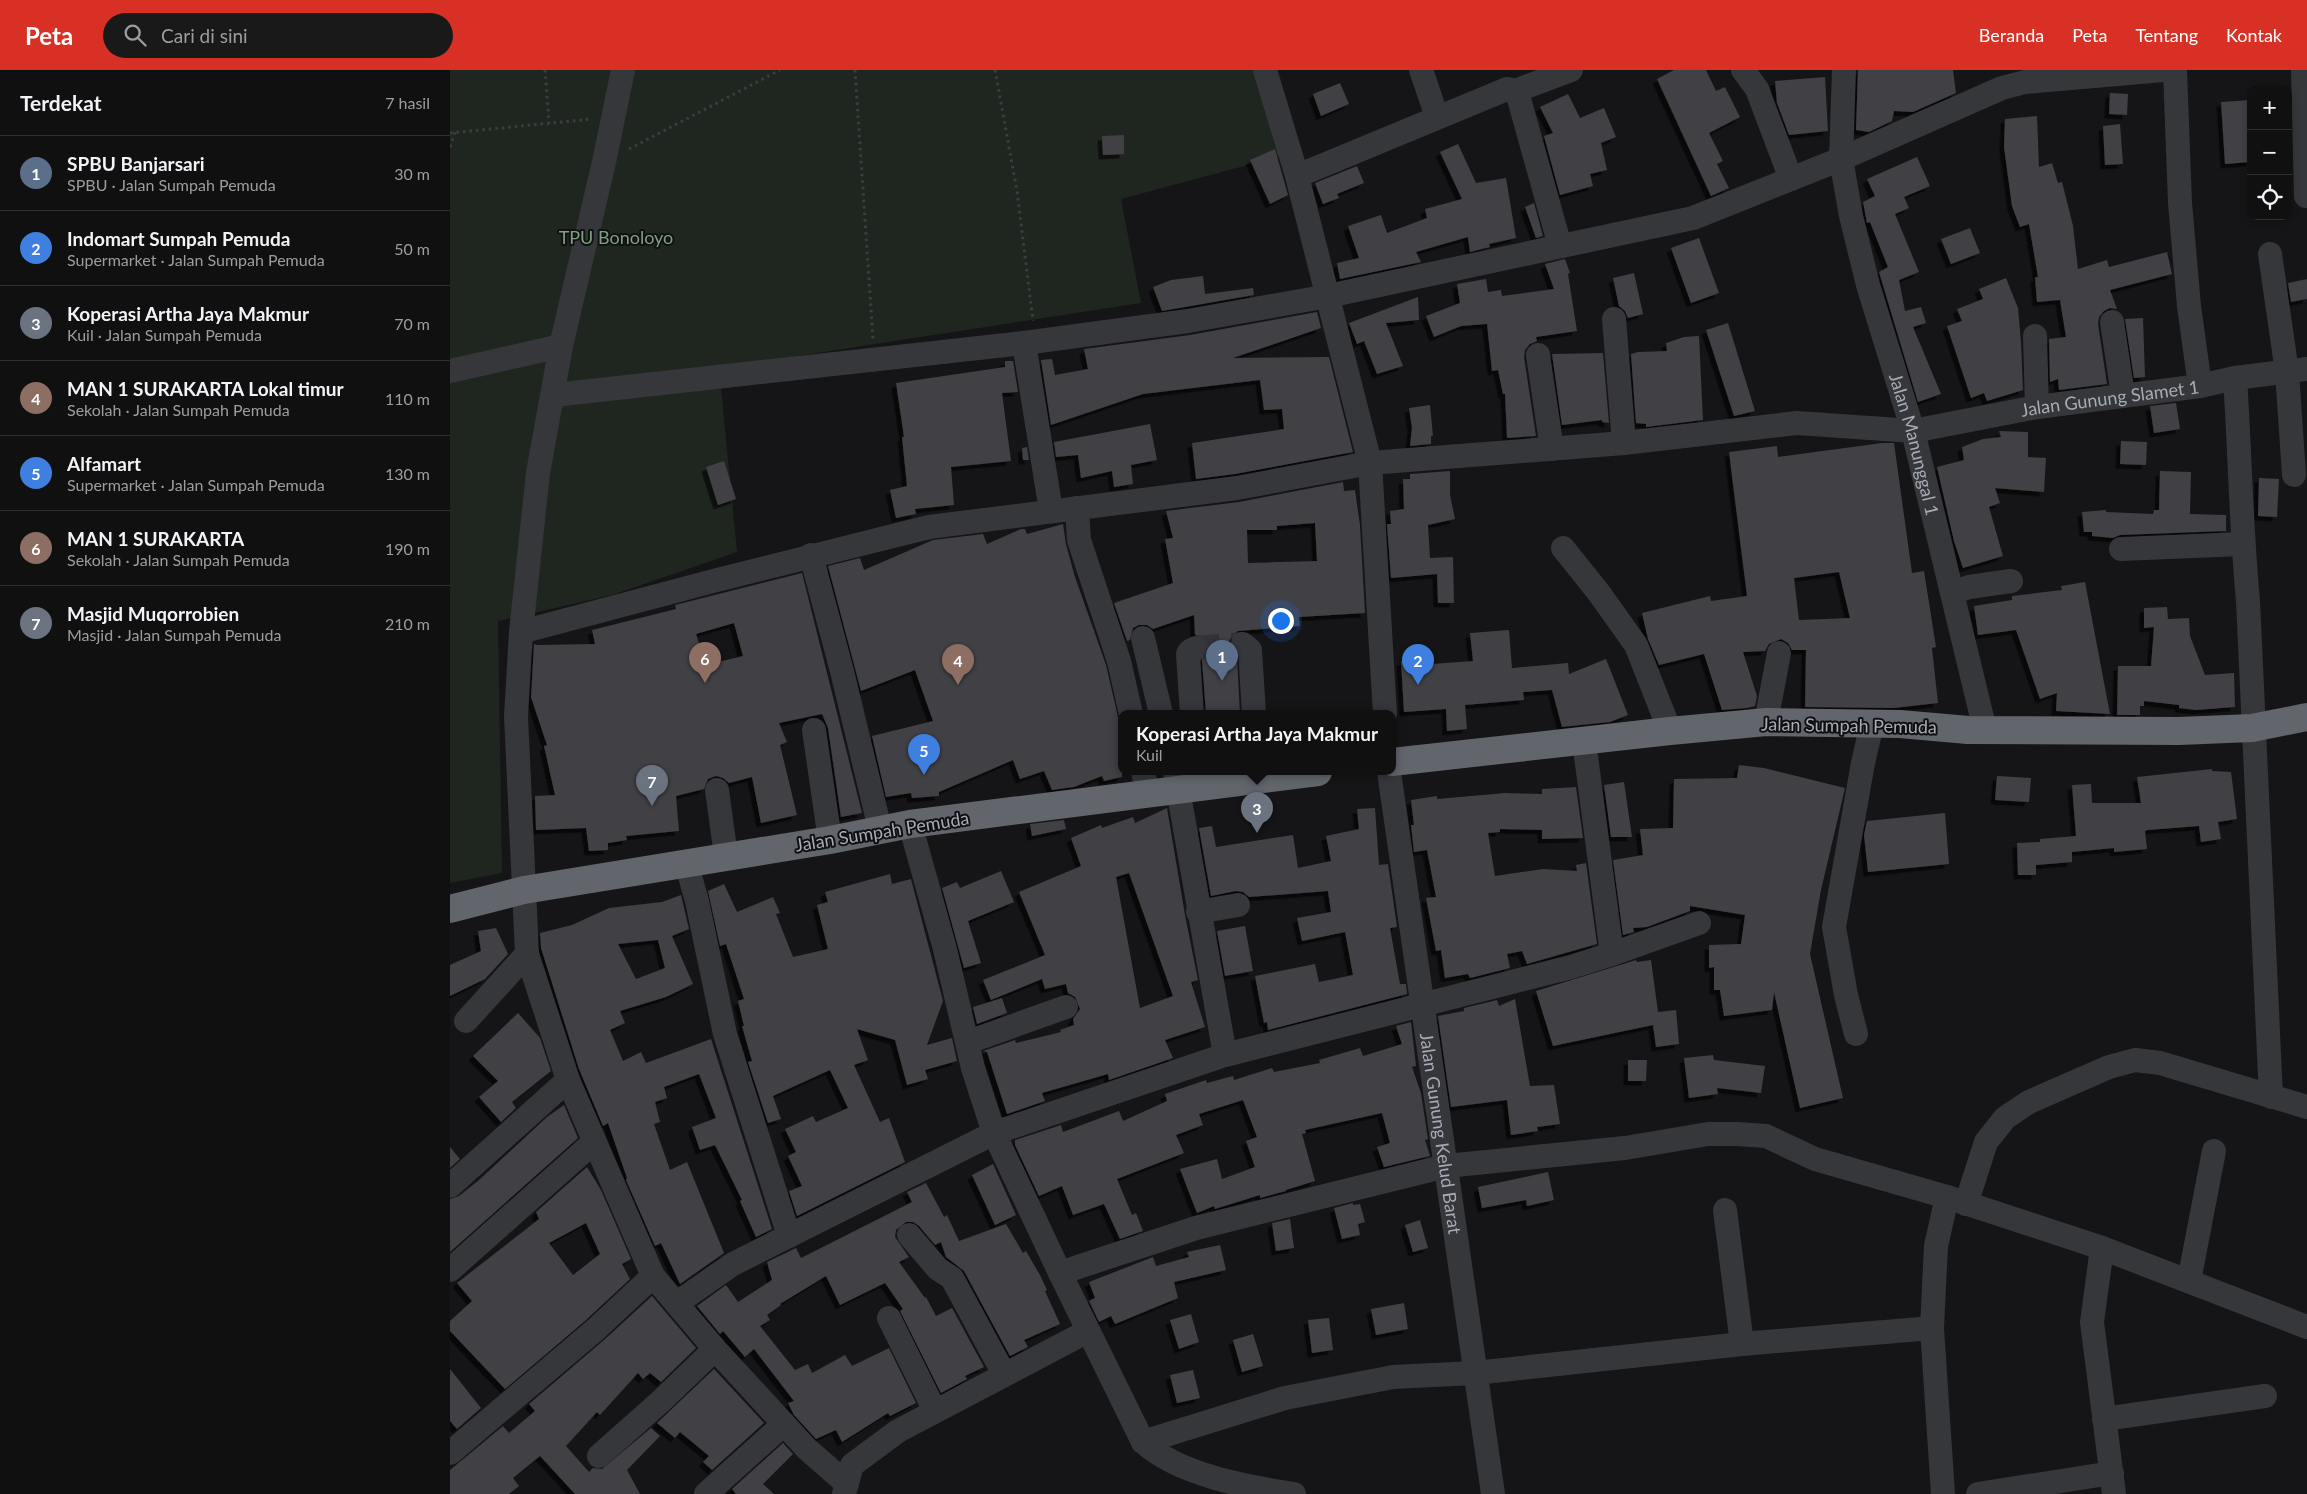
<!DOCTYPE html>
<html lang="id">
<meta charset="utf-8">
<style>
:root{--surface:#101011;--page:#19191a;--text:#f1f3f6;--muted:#9c9d9f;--line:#303031;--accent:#d93025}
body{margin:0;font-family:Lato,sans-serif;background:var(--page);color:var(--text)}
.controls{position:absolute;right:15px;top:15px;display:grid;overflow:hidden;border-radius:10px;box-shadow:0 2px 8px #0003}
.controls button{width:45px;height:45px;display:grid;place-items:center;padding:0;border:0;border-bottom:1px solid var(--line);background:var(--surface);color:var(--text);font:25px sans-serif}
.you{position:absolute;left:830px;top:550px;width:18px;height:18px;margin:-12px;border:4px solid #fff;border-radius:50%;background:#1a73e8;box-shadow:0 0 0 8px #1a73e833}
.badge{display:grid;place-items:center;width:32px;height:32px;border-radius:50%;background:var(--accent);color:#fff;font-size:16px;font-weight:700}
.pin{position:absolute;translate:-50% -41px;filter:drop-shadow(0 1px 2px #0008)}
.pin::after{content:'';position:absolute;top:26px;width:18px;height:15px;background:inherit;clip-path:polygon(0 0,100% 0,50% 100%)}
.popup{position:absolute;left:668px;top:640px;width:278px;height:65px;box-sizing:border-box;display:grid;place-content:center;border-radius:10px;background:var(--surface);filter:drop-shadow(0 1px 4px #0005);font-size:16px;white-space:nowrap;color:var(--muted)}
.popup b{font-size:19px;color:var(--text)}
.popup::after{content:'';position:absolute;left:50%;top:100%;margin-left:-10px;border:10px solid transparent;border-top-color:var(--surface)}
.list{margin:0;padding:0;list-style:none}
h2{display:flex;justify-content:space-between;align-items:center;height:65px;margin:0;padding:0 20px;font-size:21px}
h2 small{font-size:16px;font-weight:400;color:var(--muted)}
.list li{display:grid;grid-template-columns:32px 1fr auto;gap:15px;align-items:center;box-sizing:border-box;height:75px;padding:0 20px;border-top:1px solid var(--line)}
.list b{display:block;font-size:19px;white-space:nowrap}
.list p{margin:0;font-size:16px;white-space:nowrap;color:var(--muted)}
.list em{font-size:16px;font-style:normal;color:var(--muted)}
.icon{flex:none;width:28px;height:28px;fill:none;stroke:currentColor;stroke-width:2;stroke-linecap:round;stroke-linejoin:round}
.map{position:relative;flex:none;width:1857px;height:1424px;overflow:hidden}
header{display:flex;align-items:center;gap:30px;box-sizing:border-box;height:70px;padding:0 25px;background:var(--accent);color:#fff}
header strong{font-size:24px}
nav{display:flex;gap:28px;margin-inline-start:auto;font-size:18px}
.search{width:350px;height:45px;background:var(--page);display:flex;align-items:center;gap:12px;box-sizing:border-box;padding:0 18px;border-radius:28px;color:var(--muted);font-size:19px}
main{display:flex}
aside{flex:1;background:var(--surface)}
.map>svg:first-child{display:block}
</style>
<header>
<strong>Peta</strong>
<div class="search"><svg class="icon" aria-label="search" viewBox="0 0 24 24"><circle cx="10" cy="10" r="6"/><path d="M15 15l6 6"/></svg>Cari di sini</div>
<nav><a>Beranda</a><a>Peta</a><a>Tentang</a><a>Kontak</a></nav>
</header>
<main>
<aside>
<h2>Terdekat<small>7 hasil</small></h2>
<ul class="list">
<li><span class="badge" style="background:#5c6f8a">1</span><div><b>SPBU Banjarsari</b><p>SPBU · Jalan Sumpah Pemuda</p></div><em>30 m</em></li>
<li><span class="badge" style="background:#3f7fe0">2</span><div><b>Indomart Sumpah Pemuda</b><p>Supermarket · Jalan Sumpah Pemuda</p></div><em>50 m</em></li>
<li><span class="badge" style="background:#6b7280">3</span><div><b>Koperasi Artha Jaya Makmur</b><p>Kuil · Jalan Sumpah Pemuda</p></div><em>70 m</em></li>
<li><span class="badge" style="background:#8d6e63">4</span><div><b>MAN 1 SURAKARTA Lokal timur</b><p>Sekolah · Jalan Sumpah Pemuda</p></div><em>110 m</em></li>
<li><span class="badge" style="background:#3f7fe0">5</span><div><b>Alfamart</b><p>Supermarket · Jalan Sumpah Pemuda</p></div><em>130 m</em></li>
<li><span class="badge" style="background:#8d6e63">6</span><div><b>MAN 1 SURAKARTA</b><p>Sekolah · Jalan Sumpah Pemuda</p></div><em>190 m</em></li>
<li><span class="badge" style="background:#6b7280">7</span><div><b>Masjid Muqorrobien</b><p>Masjid · Jalan Sumpah Pemuda</p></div><em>210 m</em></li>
</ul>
</aside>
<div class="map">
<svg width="1857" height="1424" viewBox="0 0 1857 1424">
<defs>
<filter id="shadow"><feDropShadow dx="-4.5" dy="4.5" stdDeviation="0" flood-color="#0009"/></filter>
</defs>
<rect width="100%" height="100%" fill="#151517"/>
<!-- green -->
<path fill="#1f2620" d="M0,0H807L831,86L671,129L691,233L269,298L287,482L162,525L48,551L52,803L0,813Z"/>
<!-- building -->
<path fill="#3f4044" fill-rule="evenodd" filter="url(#shadow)" d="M1224,0H1256L1266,21L1275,17L1290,47L1259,63L1273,91L1267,94L1279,118L1261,126L1207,9Z
M1408,0H1503L1506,23L1463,42L1444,41L1442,51L1419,62L1406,60Z
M1375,7L1378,61L1339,65L1327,33L1325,11Z
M890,13L899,34L871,46L863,24Z
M1660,23L1678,24L1677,45L1659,44Z
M1118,24L1130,48L1154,38L1166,67L1151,73L1157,100L1140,104L1143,116L1110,125L1094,66L1103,63L1090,37Z
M1801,30V92L1775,94L1771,32Z
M1587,46L1589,97L1602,93L1608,113L1612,112L1623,156L1628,199L1657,190L1659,197L1717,182L1722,204L1660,220L1667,239L1660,238L1654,241L1649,247L1648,254L1657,314L1609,320L1608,309L1600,312L1599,269L1616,267L1610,230L1587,232L1585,207H1588L1579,154L1570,157L1562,136L1554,77L1555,49Z
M1670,54L1673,94L1655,95L1653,56Z
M674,65V84L653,85L652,66Z
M1008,74L1026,113L1056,108L1066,168L1039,174L1040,177L1020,182L1018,167L966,182L971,192L890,209L887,193L909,188L898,156L931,145L937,163L977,148L975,139L1012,129L990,82Z
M825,79L838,125L820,134L800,90Z
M1467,87L1480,116L1454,127L1459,138L1445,144L1469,202L1449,210L1455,241L1471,237L1476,253L1463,257L1491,324L1468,332L1429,202L1438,197L1420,152L1417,153L1413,132L1425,126L1417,109Z
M907,96L914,113L887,124L889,128L873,134L865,113Z
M1084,133L1093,166L1086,168L1075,137Z
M1520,158L1530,183L1501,194L1491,169Z
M1249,168L1269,223L1241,233L1221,178Z
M1115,189L1120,203L1118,204L1127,261L1086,267L1087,271L1080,274L1075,280L1074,287L1086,366L1057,368L1055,324H1053L1048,300L1042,301L1037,254L1011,256L984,267L976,246L1010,233L1007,214L1036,209L1038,222L1051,220L1052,226L1104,219L1095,194Z
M1184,203L1193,244L1178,248L1175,241L1169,236L1163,208Z
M753,206L755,224L803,218L804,225L712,241L703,217L721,210Z
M1556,208L1568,238L1571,272L1573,320L1537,331L1534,323L1521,328L1497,256L1512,251L1507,239L1533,229L1529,219Z
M1857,209V229L1841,232L1838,213Z
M968,227L969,250L936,253L953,296L927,304L914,271L907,274L899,253Z
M867,242L871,258L783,288L879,287L903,382L785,404L746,409L742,373L834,359L832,339L814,340L810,310L693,324L601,355L591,290L602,289L605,305L638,299L634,279L740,265Z
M1693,248L1695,307L1684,308L1675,249Z
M1278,253L1305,341L1284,346L1256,260Z
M1249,266L1253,350L1196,357V354L1186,353L1181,284L1188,282L1217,281L1216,273L1234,267Z
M1153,283L1159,353L1152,352V350L1112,355L1102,284Z
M555,291H563L568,322L552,323L561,391L501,397L504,435L465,439L466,444L446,448L440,420L457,416L452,367H454L446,313L555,297Z
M1726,333L1730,359L1704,363L1700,336Z
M980,335L983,366H981V374L960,376L962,358L959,338Z
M700,354L707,390L681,395L683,414L664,417L662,401L631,408L628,385L606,387L604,372Z
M1549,361L1578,362V387L1596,388L1594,422L1545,418L1550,433L1539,437L1553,486L1513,498L1504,471L1487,397L1514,390L1512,377L1533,369L1551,367Z
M1671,371L1697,372L1696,395L1670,394Z
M1432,373H1444L1462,503L1474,501L1486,577L1482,578L1488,633L1444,638L1355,637L1356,580H1342L1338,573L1331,569L1319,574L1315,581L1293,582L1307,626L1305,636L1297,638L1272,640L1254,584L1209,595L1198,569L1192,543L1260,526L1261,531L1297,526L1279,382L1327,376L1328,387ZM1389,502L1400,548L1349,550L1344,508Z
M577,377L579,390H573L572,378Z
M274,391L286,429L268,435L256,397Z
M1000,401V425L1005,449L978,455L980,488L1003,487L1004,533H988L987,504L941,508L937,454H941L940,441L954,439L953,409H960V404Z
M1710,401L1741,402L1740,444L1776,445V461L1670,465L1663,468L1642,466V462H1634L1632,442L1656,440V442L1703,444L1704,440H1709Z
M1809,408L1829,409L1827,447L1808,446Z
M893,412L894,421L905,420L910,455L915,543L849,547L850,556L788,561L782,565L779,572L780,579L787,587L790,644H756L752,590L758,585L760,578L754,567L745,565L744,545L703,559L697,555H689L683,558L680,570L677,571L664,533L723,513L715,469L723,468L716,441L789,432ZM865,453L867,491L798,493L797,460H827V456Z
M613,454L616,474L624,504L656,595L668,647L672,654V707L654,711L652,706L624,717L602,720L594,701L570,709L563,690L489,722V726L462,728L461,723L436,727L422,666L483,651L465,600L411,621L378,496L410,488L414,500L483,470L533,464L537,474L571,459H575L577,464Z
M352,503L412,743L391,747L378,658L372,644L329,653L337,672L330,675L347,745L311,753L302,707L279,713L273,708L266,706L258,709L254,719L226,726L229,761L176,766L177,770L158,773V780L139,781L136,758L86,760L85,726L105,725L94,676L97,675L81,627L84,574L87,575L145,574L142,560L226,539L225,535ZM284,553L293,586L256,595L246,564Z
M1635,512L1660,644L1606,641L1607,623L1590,629L1566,560L1528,565L1524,536L1562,530V526L1612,520L1611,516Z
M1717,537L1718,549L1739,548L1740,566L1755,605L1784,603L1785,637L1746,640L1729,638V635L1694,631V636H1690V645H1667L1668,596H1701L1704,557L1694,558V538Z
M1059,560L1062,598L1118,593L1119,604L1156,589L1178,645L1160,652L1112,657L1102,620L1073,622L1074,630L1015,635L1017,659L997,661L996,639L954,642L951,591L982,589V594L1023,591L1020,563Z
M1289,695L1314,698L1395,718L1371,820L1360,884L1393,1028L1350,1038L1324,922L1322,940L1274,946L1270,920H1264V897L1259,898V875L1291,874L1295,845L1240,836V841L1197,857L1183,858L1184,862L1173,865L1163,790L1193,785L1190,759L1223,758L1224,709L1287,708Z
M1762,699V701L1781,702L1787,749L1768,752L1771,769L1751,772L1749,756L1698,760L1695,761L1697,779L1664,782V778L1622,782V792L1586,795V805H1568L1567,773L1590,772V769L1626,766L1622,715L1641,714L1642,733H1691L1687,707Z
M1547,706L1581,708L1579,732L1545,730Z
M1174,712L1182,767H1161L1154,715Z
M1126,717L1133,768L1092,769V760L1050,759V762L1038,763L1045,806L1093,799L1127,801L1126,795L1136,793L1147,874L1077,894L1072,881L1057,884L1060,898L1020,908L1018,904L995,908L991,880L986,881L976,828L986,827L977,780L964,782L961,755H964L961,730L987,726V729L1055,723L1092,724V719Z
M717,738L735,845L748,910L741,912L755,957L715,970L723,988L659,1010L658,1004L592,1023L595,1031L557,1044L537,982L533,981L565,970L566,973L611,962L610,960L624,955L623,949L630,939L625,927L618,923L616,914L595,919L592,909L541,930L533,910L595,885L569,822L631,796L621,768L651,755L652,758L683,747L685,753ZM679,803L723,926L690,938L666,807Z
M925,738L929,795L938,794L947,857L940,858L950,914H956L957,924L818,960L817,952L814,953L805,906L865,894L869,912L903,905L895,862L852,871L847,848L881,842L878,821L799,827L793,822L786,821L761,826L749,758L762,756L766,777L843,765L848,798L881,791L876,766L909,759L907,739Z
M1495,743L1499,794L1418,802L1414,765L1417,751Z
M614,750L616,759L582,766L580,754Z
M551,801L564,832L518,851L531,893L514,898L492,818L507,812L510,818Z
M440,804L442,814L461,809L493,931L477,975L502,968L507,991L475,1000L478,1009L457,1015L445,970L407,959L418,990L404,995L430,1052L439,1048L455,1092L347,1146L339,1121L352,1116L338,1086L346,1082L335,1059L363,1046L366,1052L398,1038L380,1000L323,1026L331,1049L318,1053L298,992L302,991L292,956H294L288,931L294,929L276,874L270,876L258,821L274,814L287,842L323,827L330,843L326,844L343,887L378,879L367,835L378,832L375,822Z
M231,825L239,859L222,866L243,914L216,927L170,941L175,953L160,960L173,991L191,982L196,993L261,969L322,1159L306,1167L290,1131L292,1130L265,1075L250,1080L242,1057L266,1048L249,1004L214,1017L217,1028L205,1032L210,1052L204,1054L220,1100L237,1092L274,1183L230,1214L211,1173L205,1176L176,1110L177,1108L158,1053L153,1056L129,999L91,878L90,863L122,855L159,838L212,832ZM208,870L215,898L186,909L168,874Z
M795,856L803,901L775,906L767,861Z
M46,858L58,884L35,909L0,926V895L31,881L28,861Z
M1186,890L1187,892L1201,890L1208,942L1226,940L1229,974L1206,977L1203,955L1103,976L1086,921Z
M552,928L557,943L527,954L523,937Z
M1065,929L1080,1016L1104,1015L1110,1054L1087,1057L1088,1061L1061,1065L1057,1030L1001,1037L988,946L1014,941V938L1047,930L1049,936Z
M68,943L90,968L101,1001L62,1032L66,1038L51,1052L29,1027L48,1011L23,986Z
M961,952L966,996L962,997L971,1023L978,1069L975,1070L980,1086L934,1097L927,1077L940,1073L932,1043L855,1060L856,1063L852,1064L865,1111L836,1120V1121L810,1128V1125L765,1139L764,1136L747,1143L730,1099L767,1089L772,1109L805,1097L796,1071L807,1067L793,1030L749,1044L753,1055L726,1065L734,1083L667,1109L682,1145L686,1143L693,1161L670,1169L654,1134L623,1145L612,1116L589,1126L565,1075V1070L611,1055L613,1062L669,1041L673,1051L717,1031L715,1024L756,1010L757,1013L783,1006L784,1010L822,998L824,1002L870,993L869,990L910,978L913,986L952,974L946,956Z
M1263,985L1264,990L1315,996L1311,1023L1267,1018L1268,1024L1239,1028L1234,988Z
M1178,990H1197L1196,1011H1178Z
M114,1035L128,1068L0,1182V1129L9,1126L29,1110L97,1047Z
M0,1077L10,1089L0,1098Z
M543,1094L566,1145L545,1155L522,1105Z
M137,1097L151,1120L181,1189L172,1194L180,1209L136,1250L55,1319L0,1261V1251L22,1231L7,1213L89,1149L86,1142ZM136,1153L150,1184L123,1205L99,1173Z
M1098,1102L1104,1130L1077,1136L1076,1130L1032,1138L1028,1117Z
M476,1113L494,1147L497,1145L509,1171L556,1154L573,1183L576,1181L590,1205L597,1220L595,1221L610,1254L574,1270L578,1277L560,1286L514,1201L496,1187L491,1172L485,1175L469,1156L463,1152H456L446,1160L445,1167L459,1187L449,1192L475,1228L476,1227L486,1246L502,1238L534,1297L515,1306L517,1309L491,1323L450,1241L453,1239L435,1213L390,1235L376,1206L330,1234L331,1235L317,1245L320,1250L310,1256L345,1300L358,1294L362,1303L395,1285L402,1296L439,1278L466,1333L440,1346L438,1343L392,1372L386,1360L366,1369L344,1345L338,1333L344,1331L304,1279L295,1287L273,1261L270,1264L247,1236L276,1215L288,1232L322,1210L317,1192L346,1178L351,1188L462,1132L457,1122Z
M903,1133V1135L910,1134L915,1152L908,1154L910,1165L892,1169L884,1138Z
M840,1149L844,1178L826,1181L822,1153Z
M970,1150L978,1178L963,1182L955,1155Z
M770,1175L776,1200L724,1212L728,1228L665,1254L661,1246L649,1252L639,1231L645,1228L639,1212L703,1187L706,1196L739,1187L737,1182Z
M202,1226L246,1278L211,1312L200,1303L193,1309L188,1303L150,1345L147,1342L116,1376L139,1402L143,1398L152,1399L201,1358L210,1366L177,1400L190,1424H125L90,1386L63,1408L69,1416L59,1424H0V1400L53,1356L59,1363L85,1341L79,1334L154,1270Z
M954,1233L958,1259L926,1265L921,1239Z
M741,1244L749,1272L729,1279L720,1250Z
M879,1248L883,1280L862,1283L858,1250Z
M803,1264L813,1296L792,1302L783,1270Z
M0,1299L31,1338L7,1359L0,1351Z
M264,1299L314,1353L262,1400L253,1392L259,1386L230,1362L225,1368L207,1353Z
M743,1300L750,1328L727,1333L720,1305Z
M333,1373L343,1384L313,1414L324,1424H286L282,1419Z"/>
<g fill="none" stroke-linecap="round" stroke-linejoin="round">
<!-- minor-tunnel -->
<path stroke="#323337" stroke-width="24" stroke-dasharray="24 12" stroke-linecap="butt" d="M746,578L793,574"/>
<!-- path -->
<path stroke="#3c3e42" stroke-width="3" stroke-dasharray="2.5 4" stroke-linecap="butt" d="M95,0L99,53
M405,0L423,269
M545,0L567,121L583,251
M0,63L142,49
M0,77L5,62
M179,79L330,0"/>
<!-- minor -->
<g stroke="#36373b" stroke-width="24">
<path d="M173,0L154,92L111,276L88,403L71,562L66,646L77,884L118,1010L203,1206L265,1279L357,1379L397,1414"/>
<path d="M815,0L847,106L920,393L935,644"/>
<path d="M971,0L987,47"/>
<path d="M1293,0L1307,19L1341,109"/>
<path id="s1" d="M1394,0L1391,89L1401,146L1418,215L1463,361L1535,660"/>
<path d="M1725,0L1730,133L1739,236L1750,316"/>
<path d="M1853,0L1856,126"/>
<path d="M1065,21L1069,29L1110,176"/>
<path d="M847,106L1057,19L1065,21L1121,0"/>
<path d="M1820,184L1837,302L1844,405"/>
<path d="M1164,249L1174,373"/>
<path d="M1662,252L1673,325"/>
<path d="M1585,266L1587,337"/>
<path d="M574,273L601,441"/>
<path d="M1088,285L1102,379"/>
<path d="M0,301L111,276"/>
<path d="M1785,308C1790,383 1791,457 1798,531L1821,1027"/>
<path d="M104,325L574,273L738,251L878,226L1243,148L1391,89L1552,18L1575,12L1713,0"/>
<path d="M627,438L629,470L669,591L681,644"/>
<path d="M1113,478L1149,523L1186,575L1220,661"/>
<path d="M1671,479L1793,474"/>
<path d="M361,485L392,601L430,759"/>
<path d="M1502,523L1519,517L1561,511"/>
<path id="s2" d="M71,562L267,510L479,457L787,418L920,393L1174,373L1347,353L1463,361L1587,337L1750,316L1785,308L1857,299"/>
<path d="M693,568L711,644"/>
<path d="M793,574L800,580L804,644"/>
<path d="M742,644L738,584L740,581L746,578"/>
<path d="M1316,652L1329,583"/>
<path d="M364,660L380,770"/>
<path d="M1134,671L1162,884"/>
<path d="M693,702L698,725"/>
<path d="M725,702L775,985"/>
<path id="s3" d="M939,702L1043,1424"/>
<path d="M267,720L276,786"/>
<path d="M460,754L495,879L523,998L544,1063L610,1203L693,1372C729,1405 797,1417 844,1424"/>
<path d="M236,792L247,831L275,964L339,1166"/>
<path d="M748,842L788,835"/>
<path d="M16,951L77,884"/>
<path d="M1406,964L1396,925L1384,857L1413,693L1422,654"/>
<path d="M518,972L616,937"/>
<path d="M0,1116L118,1010"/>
<path d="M1516,1134L1536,1072L1555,1048L1579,1032L1659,997L1685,990L1710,993L1857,1037"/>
<path d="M1275,1140L1292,1274"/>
<path d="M459,1165L488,1199L502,1208L554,1304"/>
<path d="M1652,1178L1642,1252L1664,1424"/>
<path d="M0,1200L144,1072"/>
<path d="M610,1203L746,1158L996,1096L1175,1078L1258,1064H1287L1316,1066L1365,1089L1497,1127L1652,1178L1857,1257"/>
<path d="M1739,1211L1764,1081"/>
<path d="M227,1233L283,1194L544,1063L775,985L1121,897L1162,884L1249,853"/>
<path d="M439,1248L485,1341"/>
<path d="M1654,1349L1815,1326"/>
<path d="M693,1372L835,1328L943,1307L1025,1303L1292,1274L1482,1258"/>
<path d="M0,1383L145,1260L203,1206"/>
<path d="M149,1386L211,1331L265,1279"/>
<path d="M256,1424L334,1354"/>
<path d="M394,1424L402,1395L448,1361L638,1261"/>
<path d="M1493,1424L1482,1258L1486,1176L1497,1127"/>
<path d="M1528,1424L1662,1403"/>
</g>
<!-- highway -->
<path stroke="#62656c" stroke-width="28" d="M942,692L1220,661L1316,652L1450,654L1518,660L1729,661L1802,658L1857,647
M0,839L74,820L380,770L460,754L868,702"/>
</g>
<g text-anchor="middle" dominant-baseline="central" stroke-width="4" stroke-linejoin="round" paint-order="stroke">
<!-- park labels -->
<g font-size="18" fill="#7fa082" stroke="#101012">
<text x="166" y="167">TPU Bonoloyo</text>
</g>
<!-- street labels -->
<g font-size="18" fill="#a7abb6" stroke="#101012">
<text stroke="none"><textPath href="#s2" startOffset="1612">Jalan Gunung Slamet 1</textPath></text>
<text stroke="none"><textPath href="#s1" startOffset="384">Jalan Manunggal 1</textPath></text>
<text transform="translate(1399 655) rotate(1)">Jalan Sumpah Pemuda</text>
<text transform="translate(432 761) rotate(-9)">Jalan Sumpah Pemuda</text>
<text stroke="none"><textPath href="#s3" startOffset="365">Jalan Gunung Kelud Barat</textPath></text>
</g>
</g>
</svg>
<div class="controls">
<button>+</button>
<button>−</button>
<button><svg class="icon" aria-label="locate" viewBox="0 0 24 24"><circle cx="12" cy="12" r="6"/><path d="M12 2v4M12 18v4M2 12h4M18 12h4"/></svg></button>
</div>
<div class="you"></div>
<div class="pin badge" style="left:772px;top:611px;background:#5c6f8a">1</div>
<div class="pin badge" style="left:968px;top:615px;background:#3f7fe0">2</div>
<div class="pin badge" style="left:807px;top:763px;background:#6b7280">3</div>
<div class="popup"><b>Koperasi Artha Jaya Makmur</b>Kuil</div>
<div class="pin badge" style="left:508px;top:615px;background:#8d6e63">4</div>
<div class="pin badge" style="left:474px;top:705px;background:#3f7fe0">5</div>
<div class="pin badge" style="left:255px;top:613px;background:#8d6e63">6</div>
<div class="pin badge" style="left:202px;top:736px;background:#6b7280">7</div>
</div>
</main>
